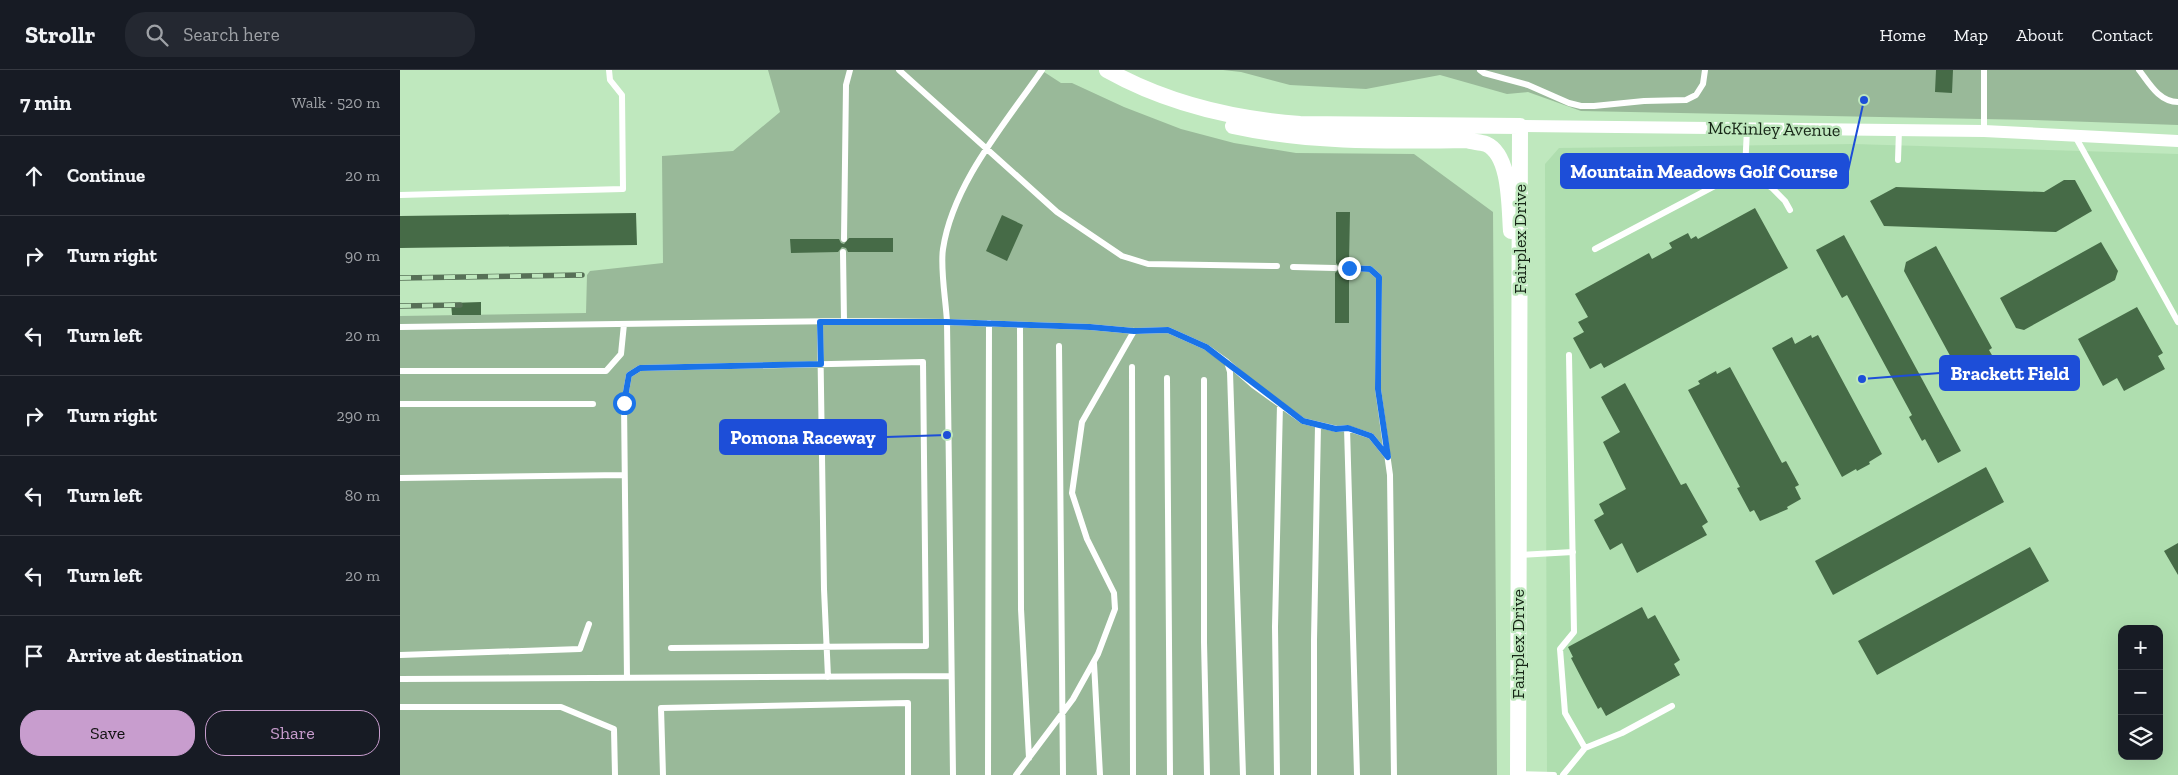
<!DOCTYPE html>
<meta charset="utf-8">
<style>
:root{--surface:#171b24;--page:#242831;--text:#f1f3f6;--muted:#9ea1a6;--line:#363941;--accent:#c89dce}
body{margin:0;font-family:"Zilla Slab",serif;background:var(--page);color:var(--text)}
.controls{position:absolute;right:15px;bottom:15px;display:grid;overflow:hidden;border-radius:10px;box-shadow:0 5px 20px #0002}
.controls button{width:45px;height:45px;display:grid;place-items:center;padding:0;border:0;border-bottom:1px solid var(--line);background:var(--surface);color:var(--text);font:25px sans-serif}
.stop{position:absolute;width:15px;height:15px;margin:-11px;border:4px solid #1a73e8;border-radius:50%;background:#fff}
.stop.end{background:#1a73e8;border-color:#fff;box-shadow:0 1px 5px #0008}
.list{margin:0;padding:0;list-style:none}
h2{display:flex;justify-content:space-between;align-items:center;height:65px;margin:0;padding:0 20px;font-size:21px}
h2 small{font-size:16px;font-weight:400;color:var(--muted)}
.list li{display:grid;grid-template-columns:32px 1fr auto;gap:15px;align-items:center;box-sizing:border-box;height:80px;padding:0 20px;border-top:1px solid var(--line)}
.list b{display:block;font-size:19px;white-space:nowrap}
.list em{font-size:16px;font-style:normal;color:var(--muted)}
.actions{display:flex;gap:10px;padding:15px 20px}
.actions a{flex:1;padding:11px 0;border:1px solid var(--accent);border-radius:20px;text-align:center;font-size:18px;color:var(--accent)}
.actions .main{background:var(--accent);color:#111}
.icon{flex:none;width:28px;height:28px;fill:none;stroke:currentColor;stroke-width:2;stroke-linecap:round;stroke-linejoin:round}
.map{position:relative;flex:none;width:1778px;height:705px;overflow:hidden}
header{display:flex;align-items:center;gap:30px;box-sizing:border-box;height:70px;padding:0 25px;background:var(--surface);border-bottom:1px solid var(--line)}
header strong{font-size:24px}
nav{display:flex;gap:28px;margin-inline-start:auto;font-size:18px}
.search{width:350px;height:45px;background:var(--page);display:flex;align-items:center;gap:12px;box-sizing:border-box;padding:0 18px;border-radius:20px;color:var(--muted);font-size:19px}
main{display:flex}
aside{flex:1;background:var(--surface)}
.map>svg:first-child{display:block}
</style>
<header>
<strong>Strollr</strong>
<div class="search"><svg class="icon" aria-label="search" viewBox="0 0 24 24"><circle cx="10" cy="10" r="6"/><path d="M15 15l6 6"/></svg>Search here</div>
<nav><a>Home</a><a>Map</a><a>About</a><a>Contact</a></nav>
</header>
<main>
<aside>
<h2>7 min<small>Walk · 520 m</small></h2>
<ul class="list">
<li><svg class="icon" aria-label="ahead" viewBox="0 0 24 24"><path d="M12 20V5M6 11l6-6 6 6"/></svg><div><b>Continue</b></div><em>20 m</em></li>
<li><svg class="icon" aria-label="right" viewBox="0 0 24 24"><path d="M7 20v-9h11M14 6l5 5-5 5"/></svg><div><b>Turn right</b></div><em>90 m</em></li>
<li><svg class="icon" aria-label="left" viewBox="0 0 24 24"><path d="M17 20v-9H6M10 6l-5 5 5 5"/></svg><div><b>Turn left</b></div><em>20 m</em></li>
<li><svg class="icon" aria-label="right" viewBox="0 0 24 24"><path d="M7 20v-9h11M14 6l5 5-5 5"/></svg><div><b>Turn right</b></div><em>290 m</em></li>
<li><svg class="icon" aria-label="left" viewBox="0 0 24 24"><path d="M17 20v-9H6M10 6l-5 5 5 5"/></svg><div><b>Turn left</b></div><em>80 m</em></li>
<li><svg class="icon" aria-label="left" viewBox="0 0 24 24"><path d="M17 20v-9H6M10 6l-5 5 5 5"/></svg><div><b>Turn left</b></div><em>20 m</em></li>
<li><svg class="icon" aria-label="arrive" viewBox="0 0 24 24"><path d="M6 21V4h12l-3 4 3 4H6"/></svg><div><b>Arrive at destination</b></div></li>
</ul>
<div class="actions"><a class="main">Save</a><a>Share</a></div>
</aside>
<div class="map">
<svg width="1778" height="705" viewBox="0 0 1778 705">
<rect width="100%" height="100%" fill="#bfe8be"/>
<!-- built -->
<path fill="#afdeaf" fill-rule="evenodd" d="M1454,74L1778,84V705H1147L1145,94L1159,78ZM1722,559H1759V686H1722Z"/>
<!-- green -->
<path fill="#99b999" d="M368,0H641L661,13H672L724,37L781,59L834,73L896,83L1014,84L1093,142L1097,705H0V246L186,243L187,205L190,201L263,193L262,86L333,81L380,42Z
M823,0H1778V55L1633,50L1181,41L1128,22L1107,24L1040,5L966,19L890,15L841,2Z"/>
<!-- building -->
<path fill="#466b47" d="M1536,0H1553L1552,23L1535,22Z
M1664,110H1675L1692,141L1656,162L1484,156L1470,131L1496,117L1644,122Z
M1355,138L1388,198L1204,298L1201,293L1190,299L1173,268L1184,262L1178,252L1188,247L1175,224L1249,183L1252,189L1272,178L1269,173L1288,163L1291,169L1296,166L1298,169Z
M936,142H950L949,193L945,195L944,198L949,203V253H935V203L940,198L936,193Z
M236,143L237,175L0,178V146Z
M602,145L623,155L607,191L586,181Z
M1444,165L1561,381L1538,393L1525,369L1522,371L1509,347L1512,345L1447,225L1442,228L1416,180Z
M449,168H493V182H448L446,178L442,177L438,182L391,183L390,169H439L441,173L444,174Z
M1701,172L1718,201L1715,210L1624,260L1616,258L1600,228Z
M1536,176L1592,278L1589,280L1596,292L1592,294L1597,303L1573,317L1560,294L1554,293L1504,201L1506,192Z
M81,232V245H52L51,233Z
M1737,237L1763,283L1758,286L1765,299L1724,321L1717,308L1703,316L1678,269Z
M1411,265L1412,268L1418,265L1482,384L1469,392L1470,394L1457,401L1456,399L1442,407L1372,278L1392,267L1395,274Z
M1330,297L1382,393L1386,391L1399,415L1395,417L1401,429L1387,437L1388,439L1360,451L1354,440L1350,442L1337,418L1340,417L1288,320L1300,314L1298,311L1316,301L1317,304Z
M1225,313L1281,415L1286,413L1308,452L1302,456L1307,465L1237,503L1222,473L1210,480L1194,450L1204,444L1199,434L1226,419L1203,372L1220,362L1201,327Z
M1586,397L1604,432L1433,525L1415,491Z
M1778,473V505L1764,481Z
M1630,477L1649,511L1477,605L1458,571Z
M1242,537L1248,549L1255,545L1280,590L1274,594L1280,605L1206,646L1201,637L1198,639L1184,613L1171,588L1173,587L1168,577Z"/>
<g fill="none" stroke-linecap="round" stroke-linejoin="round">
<!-- service -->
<path stroke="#fff" stroke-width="6" d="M499,0L657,142L722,186L748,194L877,196
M1080,0L1084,3L1128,15L1169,33L1181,36H1194L1244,31L1286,30L1296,25L1303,14L1305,0
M1584,0V61
M1739,0C1749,13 1759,32 1778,32
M1675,66L1778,252
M1498,90L1499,60
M1345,100L1372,118L1418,98
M1345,100L1347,59
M1372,118L1385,131L1390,140
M0,125L223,119L222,25L210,10L209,0
M444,169L446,15L450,0
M1195,179L1345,100
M443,182L444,251
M893,197L935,198
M949,198L970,199L979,207L978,319L990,405L994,705
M420,252L424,519L428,607
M620,255L621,539L629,688
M0,257L444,251L547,252L690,257L734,261L768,260L806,277L827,292L830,302L843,705
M659,276L663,705
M828,293L853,315L903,351L937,359L947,358L971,366L988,387
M732,297L733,705
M0,301H206L221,284L224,254
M767,308L770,705
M804,310V572L807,705
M0,334H193
M947,358L957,705
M0,408L224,405
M1119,485L1173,482
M0,585L180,579L189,554
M694,593L700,705
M227,608L224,333L229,305L240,298L523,292L526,576L271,578
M0,609L551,606
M0,637H161L214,659L215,705
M1185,678L1222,663L1272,636
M1118,704L1154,705
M263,705L261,638L508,633V705
M553,705L547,252C546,231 540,199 543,179C553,113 605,54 642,0
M588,705L589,253
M616,705L673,629L698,584L715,539L714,523L687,469L672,423L682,352L734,261
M877,705L875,557L880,334
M914,705V570L918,355
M1163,705L1185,678L1165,643L1160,579L1174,562L1169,285"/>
<!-- minor -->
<path stroke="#fff" stroke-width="12" d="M1120,56L1584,61L1778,71"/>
<!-- tertiary -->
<path stroke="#fff" stroke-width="16" d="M707,0C766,33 833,49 900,54L1120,56L1118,705
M833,56C910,73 988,71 1066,70C1072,72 1080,72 1086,74C1111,85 1109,137 1111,161"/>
<!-- rail casing -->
<g stroke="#577057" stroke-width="5.5">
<path id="rail" d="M0,208L182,205
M0,236L60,235"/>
</g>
<!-- rail -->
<use href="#rail" stroke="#bfe8be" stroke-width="4" stroke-dasharray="11" stroke-linecap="butt"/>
</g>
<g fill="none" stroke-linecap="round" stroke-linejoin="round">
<!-- route -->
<path stroke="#1a73e8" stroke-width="6" d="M224,333L229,305L240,298L421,294L420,252H546L690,257L734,261L768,260L806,277L903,351L936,359L948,358L971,366L988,387L978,319L979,207L970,199L949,198"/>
</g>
<g text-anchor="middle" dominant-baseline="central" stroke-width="5" stroke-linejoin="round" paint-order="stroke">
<!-- street labels -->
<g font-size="18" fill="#162516" stroke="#bfe8be">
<text transform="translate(1374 59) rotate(1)">McKinley Avenue</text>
<text transform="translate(1120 169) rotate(-90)">Fairplex Drive</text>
<text transform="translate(1118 574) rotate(-90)">Fairplex Drive</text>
</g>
</g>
<!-- callouts -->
<path fill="none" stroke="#1d4ed8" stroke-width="2" d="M1464 30L1448 101M1462 309L1540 303M547 365L486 367"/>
<g fill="#1d4ed8" stroke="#bfe8be" stroke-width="2">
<circle cx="1464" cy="30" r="5"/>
<circle cx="1462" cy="309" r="5"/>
<circle cx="547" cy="365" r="5"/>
</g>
<g fill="#1d4ed8" stroke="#1d4ed8" stroke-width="2">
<rect x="1161" y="84" width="287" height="34" rx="5"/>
<rect x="1540" y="286" width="139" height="34" rx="5"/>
<rect x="320" y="350" width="166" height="34" rx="5"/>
</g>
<g font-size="19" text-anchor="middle" font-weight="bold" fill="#fff">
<text x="1304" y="108">Mountain Meadows Golf Course</text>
<text x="1610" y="310">Brackett Field</text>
<text x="403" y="374">Pomona Raceway</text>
</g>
</svg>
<div class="controls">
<button>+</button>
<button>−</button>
<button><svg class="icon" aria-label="layers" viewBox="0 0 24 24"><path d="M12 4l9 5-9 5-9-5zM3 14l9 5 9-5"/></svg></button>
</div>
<div class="stop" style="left:224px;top:333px"></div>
<div class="stop end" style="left:949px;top:198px"></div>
</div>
</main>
